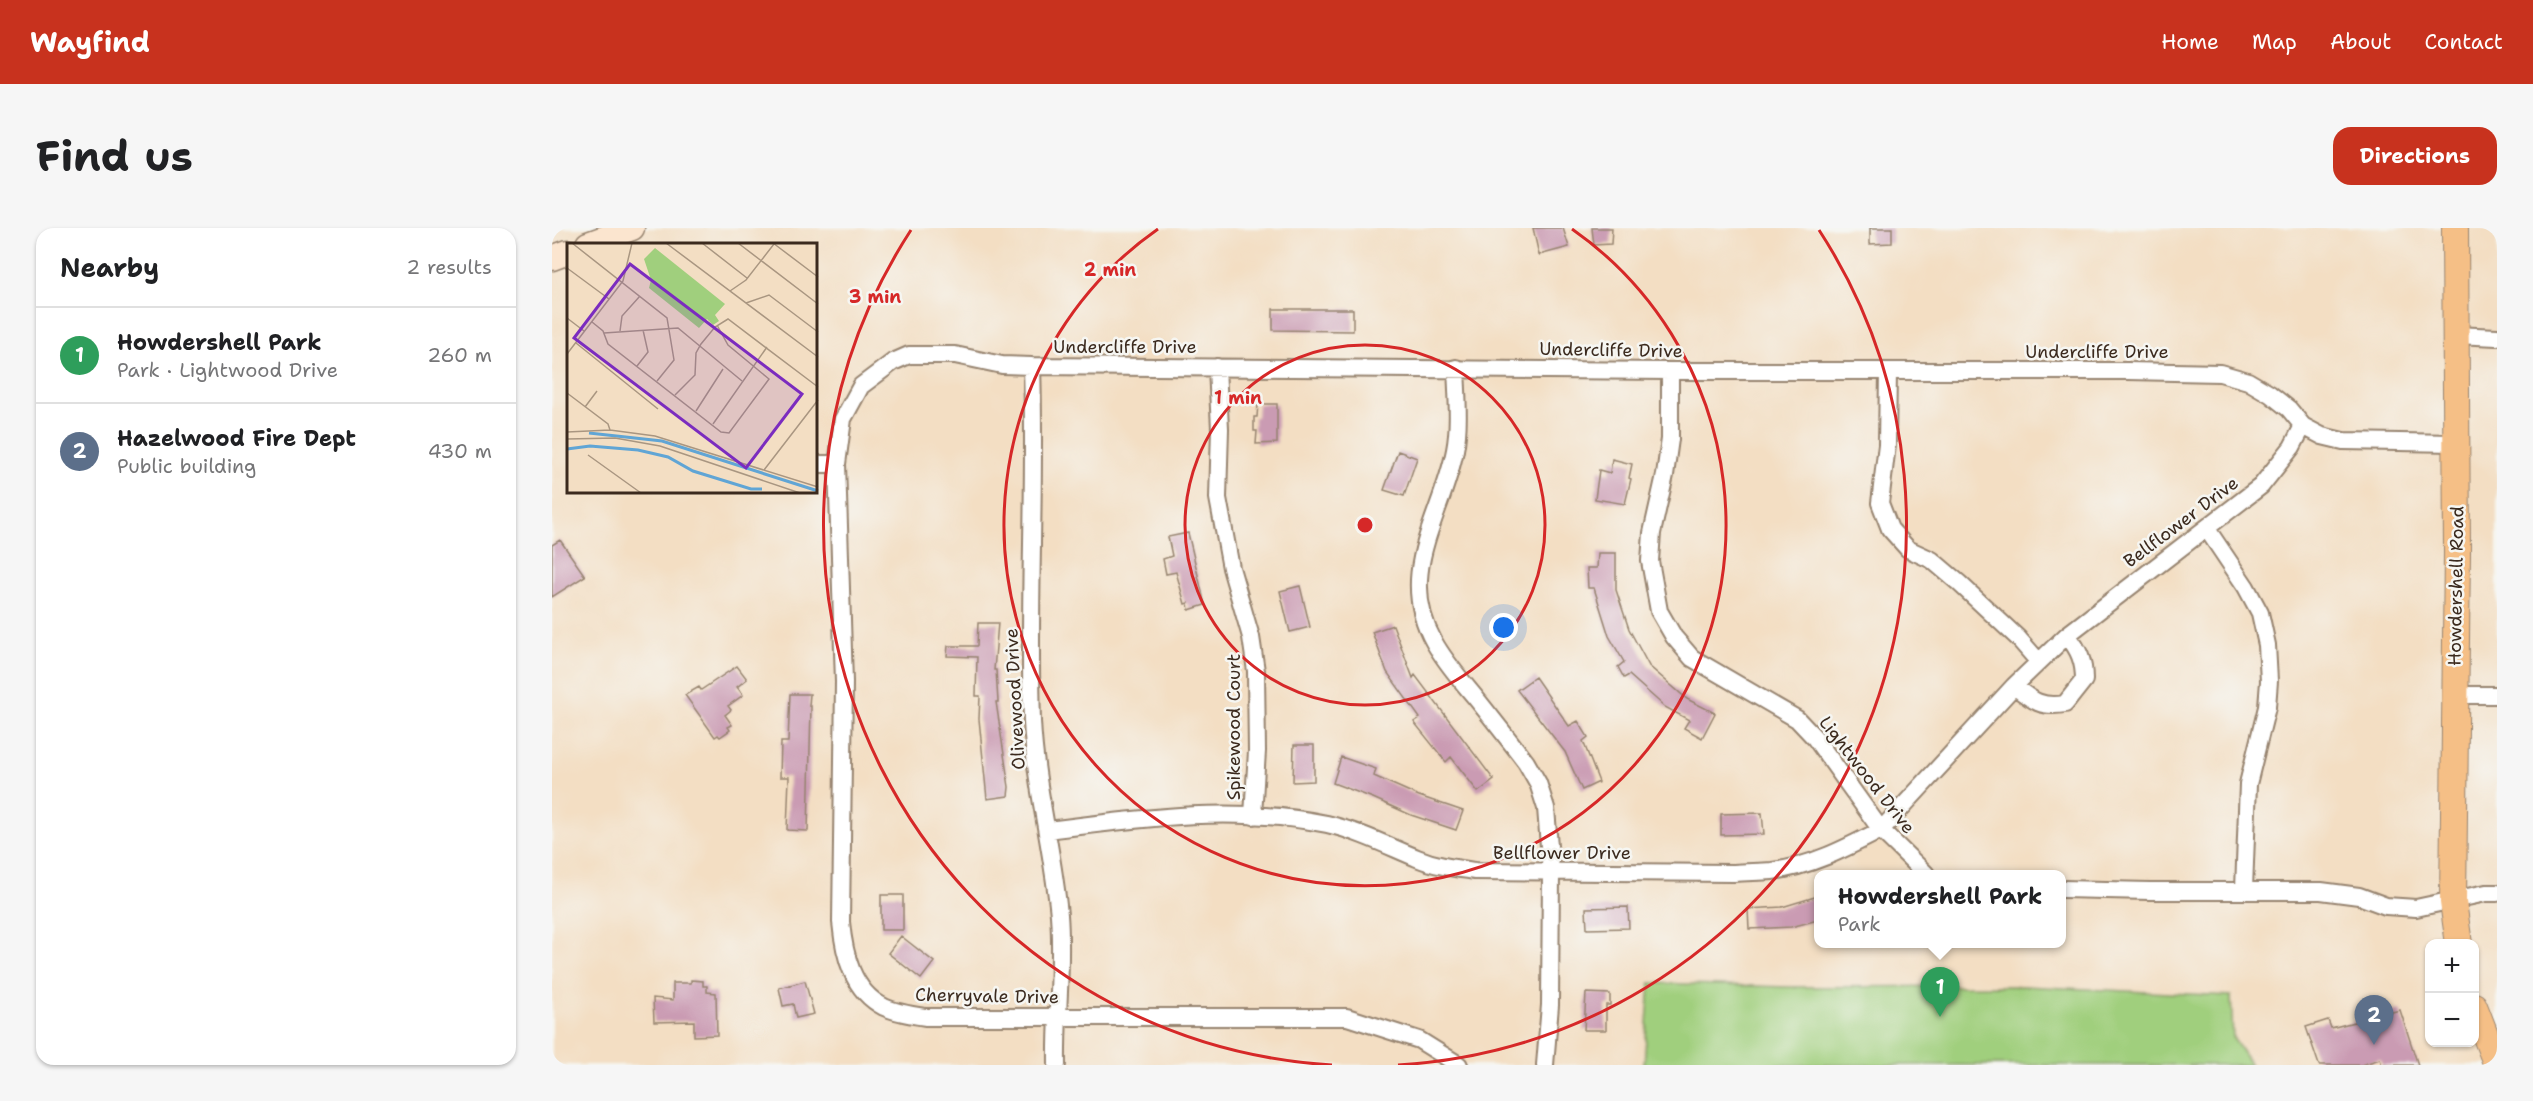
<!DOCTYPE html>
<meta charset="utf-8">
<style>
:root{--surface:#fff;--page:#f6f6f6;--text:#202124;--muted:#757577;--line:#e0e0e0;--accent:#c8321e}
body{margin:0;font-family:"Shantell Sans",sans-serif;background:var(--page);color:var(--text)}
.controls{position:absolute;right:18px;bottom:18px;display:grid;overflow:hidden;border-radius:12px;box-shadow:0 2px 4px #0004}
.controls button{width:54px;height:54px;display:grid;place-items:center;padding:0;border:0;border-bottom:2px solid var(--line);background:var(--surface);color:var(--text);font:30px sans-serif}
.you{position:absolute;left:952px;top:400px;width:21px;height:21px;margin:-15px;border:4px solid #fff;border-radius:50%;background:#1a73e8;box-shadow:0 0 0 9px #1a73e833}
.badge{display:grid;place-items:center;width:39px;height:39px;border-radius:50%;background:var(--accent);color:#fff;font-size:20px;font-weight:700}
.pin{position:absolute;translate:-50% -50px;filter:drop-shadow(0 2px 3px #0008)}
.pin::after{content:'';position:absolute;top:32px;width:21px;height:18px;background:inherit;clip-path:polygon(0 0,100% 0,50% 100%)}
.popup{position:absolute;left:1262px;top:642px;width:252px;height:78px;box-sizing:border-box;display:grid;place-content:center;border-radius:12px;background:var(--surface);filter:drop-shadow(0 2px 4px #0005);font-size:20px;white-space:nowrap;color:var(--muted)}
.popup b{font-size:22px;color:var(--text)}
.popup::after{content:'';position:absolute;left:50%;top:100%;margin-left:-12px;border:12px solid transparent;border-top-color:var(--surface)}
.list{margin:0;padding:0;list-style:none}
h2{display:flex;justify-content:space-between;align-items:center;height:78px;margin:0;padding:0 24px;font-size:26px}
h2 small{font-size:20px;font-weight:400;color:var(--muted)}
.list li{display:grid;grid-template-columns:39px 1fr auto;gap:18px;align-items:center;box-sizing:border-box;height:96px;padding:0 24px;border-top:2px solid var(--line)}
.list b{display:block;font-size:22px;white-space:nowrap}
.list p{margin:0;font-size:20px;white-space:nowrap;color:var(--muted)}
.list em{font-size:20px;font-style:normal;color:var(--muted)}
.map{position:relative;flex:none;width:1945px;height:837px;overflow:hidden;border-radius:18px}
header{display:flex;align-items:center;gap:36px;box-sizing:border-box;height:84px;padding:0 30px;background:var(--accent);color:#fff}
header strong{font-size:28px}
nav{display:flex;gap:33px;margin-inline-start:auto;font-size:21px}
.intro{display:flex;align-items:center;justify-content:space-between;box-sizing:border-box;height:144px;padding:0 36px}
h1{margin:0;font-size:42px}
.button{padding:15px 27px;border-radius:18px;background:var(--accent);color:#fff;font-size:21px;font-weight:700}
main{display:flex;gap:36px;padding:0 36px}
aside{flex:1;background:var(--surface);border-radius:18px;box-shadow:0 2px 4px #0004}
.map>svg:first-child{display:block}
</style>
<header>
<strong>Wayfind</strong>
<nav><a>Home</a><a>Map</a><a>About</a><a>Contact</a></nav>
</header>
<div class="intro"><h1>Find us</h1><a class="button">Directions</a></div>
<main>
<aside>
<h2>Nearby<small>2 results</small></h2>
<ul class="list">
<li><span class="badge" style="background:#2e9e5b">1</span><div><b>Howdershell Park</b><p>Park · Lightwood Drive</p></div><em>260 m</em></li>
<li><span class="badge" style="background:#5c6f8a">2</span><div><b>Hazelwood Fire Dept</b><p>Public building</p></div><em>430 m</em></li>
</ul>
</aside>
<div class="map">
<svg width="1945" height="837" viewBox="0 0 1945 837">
<rect width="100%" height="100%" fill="#f6f6f2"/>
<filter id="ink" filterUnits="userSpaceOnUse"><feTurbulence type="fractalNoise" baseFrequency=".0167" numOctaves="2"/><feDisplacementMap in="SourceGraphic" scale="12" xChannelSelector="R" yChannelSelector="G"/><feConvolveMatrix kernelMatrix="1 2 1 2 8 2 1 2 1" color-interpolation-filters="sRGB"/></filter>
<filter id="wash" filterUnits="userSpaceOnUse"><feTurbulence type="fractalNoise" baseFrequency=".008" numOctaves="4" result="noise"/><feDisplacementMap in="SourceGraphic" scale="24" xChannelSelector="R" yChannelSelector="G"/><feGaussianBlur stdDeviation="1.35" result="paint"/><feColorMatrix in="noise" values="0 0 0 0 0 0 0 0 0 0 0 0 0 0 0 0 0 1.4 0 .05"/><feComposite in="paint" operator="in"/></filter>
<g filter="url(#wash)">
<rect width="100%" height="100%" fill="#f3dec3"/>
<!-- green -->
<path fill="#a0cf7d" stroke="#6e7c4e" stroke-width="1.5" d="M1098,755L1236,759L1471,758L1679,768L1681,810L1699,837H1092Z"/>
<g id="blocks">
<!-- building -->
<path fill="#ca9bb3" d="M981,0H1011L1017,19L987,27Z
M1040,0H1060L1059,16L1042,17Z
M1318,0H1340V15L1318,16Z
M721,81H801V103L721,102Z
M706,176H725V215L704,216L705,203H702V189H705Z
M846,223L865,230L852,268L832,262Z
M1060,231L1080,236L1077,250L1079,251L1073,276L1043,271L1047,242L1058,245Z
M636,305L653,377L637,382L636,375L633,376L624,344L614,346L611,331L620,328L616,309Z
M8,312L33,348L0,369V317Z
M1046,325H1064V362L1077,401L1097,438L1135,471L1163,485L1150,510L1132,500L1137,492L1113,479L1077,447L1072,450L1066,439L1072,434L1057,408L1042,360H1036L1035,340H1045Z
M748,358L758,399L738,404L728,363Z
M426,395H446L442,442H444L446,474H444L457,559L456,568L435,571L427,491L428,468H424L425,429L395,428L396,418H425Z
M841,397L861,450L863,447L942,552L926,564L899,529L894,534L862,494L868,490L835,444L820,404Z
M185,438L195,451L185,459L191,467L176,478L179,482L173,487L180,497L176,499L178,502L168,509L166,507L163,509L133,467L147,459L149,462Z
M983,449L1017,498L1026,493L1036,509L1031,513L1047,554L1030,562L1013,524L965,462Z
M238,466H258L257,478H259L256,603L235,602L237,549H228L229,514H236Z
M742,517H762V553L741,554Z
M789,529L824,541L822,548L867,568L911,583L904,602L859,587L821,570L781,555Z
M1210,585L1212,606L1169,607V586Z
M329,667H351V702H329Z
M1266,668V692L1239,699L1197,701L1196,681L1230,679Z
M1076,679L1077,700L1035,701L1034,680Z
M349,708L382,734L369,751L336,725Z
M139,752L151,753V758H155V764L164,765L165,807L142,808V793L102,794L101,770L121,772V755H139Z
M253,753L262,786L244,790L241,776L231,778L227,760Z
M1034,765L1058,766V777H1054V802H1032Z
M1848,782L1866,837H1830L1828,831L1809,837H1767L1754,799L1776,792L1779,800Z"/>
</g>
</g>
<g filter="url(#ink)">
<use href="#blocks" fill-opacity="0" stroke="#978470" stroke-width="1.5"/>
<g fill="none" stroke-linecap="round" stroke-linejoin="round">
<!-- street casing -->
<g stroke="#978470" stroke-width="20">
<path id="street" d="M1904,107L1945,109
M480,138C484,256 476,375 480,493C483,558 501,622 507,687C511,737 504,787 505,837
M665,139L668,201L666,270L679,340L699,409L704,443L705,523L701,588
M904,140C905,167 908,196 903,222C890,290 843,344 882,414C893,434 909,452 923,469C940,490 957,512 974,534L986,555L994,580L999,644L998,777L993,837
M1118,143V211L1113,247L1100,305L1098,333L1107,383L1122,409L1140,430L1245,491L1263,510L1329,602L1374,646
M1336,143L1335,217L1328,275L1338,301L1356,321L1380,332L1407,355L1466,410L1486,433
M264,236H285
M1655,301L1694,359L1708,385L1715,417L1717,453L1715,479L1696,556L1692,661
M1462,458C1481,473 1489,480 1513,476L1532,452C1532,433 1527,422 1515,407
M1902,467H1945
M496,602C589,590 682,577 775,596C806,603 836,618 865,630C884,638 903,640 923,643L1182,645C1194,644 1207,644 1220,643C1258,639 1296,619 1329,602L1462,458L1515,407L1709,258L1740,219L1751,198
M1510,661L1598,663H1769L1807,668L1834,678L1864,680L1934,665H1945
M907,837L867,812L795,789H374C360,787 345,785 332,779C300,763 292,726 289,694L292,454L285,236L291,191L309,158L341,134L357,127H403L450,137L480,138L1118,143H1576L1668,145L1696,153L1718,166L1737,181L1751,198L1770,208L1791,213L1903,215"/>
</g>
<!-- secondary casing -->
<g stroke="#978470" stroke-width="27">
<path id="secondary" d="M36,16L80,0
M0,30L16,24"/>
</g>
<!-- primary casing -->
<g stroke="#978470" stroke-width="28">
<path id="primary" d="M1903,0L1905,324L1901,674L1907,716
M1922,778L1945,837"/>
</g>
<!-- street -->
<use href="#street" stroke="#fff" stroke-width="16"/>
<!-- secondary -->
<use href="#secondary" stroke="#fbe5cf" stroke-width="24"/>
<!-- primary -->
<use href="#primary" stroke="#f5bf86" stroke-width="26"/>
</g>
</g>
<!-- distance rings -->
<g fill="none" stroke="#d62828" stroke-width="3">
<circle cx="813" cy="297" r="180"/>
<path d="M1020 1A361 361 0 1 1 606 1"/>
<path d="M780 837A541 541 0 0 1 359 2M1267 2A541 541 0 0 1 846 837"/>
</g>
<g text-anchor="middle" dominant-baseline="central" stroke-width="5" stroke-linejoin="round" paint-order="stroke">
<!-- street labels -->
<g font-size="18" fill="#3b2a1e" stroke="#f6f6f2">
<text x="573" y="119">Undercliffe Drive</text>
<text transform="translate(1059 122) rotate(1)">Undercliffe Drive</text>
<text x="1545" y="124">Undercliffe Drive</text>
<text transform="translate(1629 294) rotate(-37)">Bellflower Drive</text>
<text transform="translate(1904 358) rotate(-89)">Howdershell Road</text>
<text transform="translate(463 471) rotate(-93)">Olivewood Drive</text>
<text transform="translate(682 499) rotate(-90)">Spikewood Court</text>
<text transform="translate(1315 547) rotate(52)">Lightwood Drive</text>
<text x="1010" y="625">Bellflower Drive</text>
<text transform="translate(435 768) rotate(1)">Cherryvale Drive</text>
</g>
</g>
<!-- overview -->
<g transform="translate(15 15)">
<rect width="250" height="250" fill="#f3dec3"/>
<path d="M88,5L158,61L148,72L152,78L146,82L140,76L132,85L82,45L84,37L77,16Z" fill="#a0cf7d"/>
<path fill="none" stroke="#60a5d5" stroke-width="3" d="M22,190L95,198L251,248M0,206L23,203L71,207L101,214L126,228L184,246H195"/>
<path fill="none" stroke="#a99681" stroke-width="1.5" d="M5,0L100,75L107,117L90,138M99,0L251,114M135,0L180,35M171,0L251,61M206,0L251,34M0,25L42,56M163,48L179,37L207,1M179,60L202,52L251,89M0,75L17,88M25,79L36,88L41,101L154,189L162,190L202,136L161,102L150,82M53,88L55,73L73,53M37,90L111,85L175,138M9,100L91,166M0,111L56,38L65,0M70,123L81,109L76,87M0,150L41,181L43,187M108,152L128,132L129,110L134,101L148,84L161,76L251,144M18,164L30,148M129,168L156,126M146,181L200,104M0,189L43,187L88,193L251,244M0,196L48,195L93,203L233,250M21,212L74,250M197,227L251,157"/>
<path fill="#7b2cbf" fill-opacity="0.15" stroke="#7b2cbf" stroke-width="3" d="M63,21L235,151L179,225L7,95Z"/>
<rect width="250" height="250" fill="none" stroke="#3b2a1e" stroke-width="3"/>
</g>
<circle cx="813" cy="297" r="9" fill="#d62828" stroke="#f6f6f2" stroke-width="3"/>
<g font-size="18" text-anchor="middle" font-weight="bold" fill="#d62828" stroke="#f6f6f2" stroke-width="5" stroke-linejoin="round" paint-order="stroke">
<text x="558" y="48">2 min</text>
<text x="323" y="75">3 min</text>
<text x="686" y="176">1 min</text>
</g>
</svg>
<div class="controls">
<button>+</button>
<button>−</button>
</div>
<div class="you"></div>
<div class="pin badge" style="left:1388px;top:789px;background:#2e9e5b">1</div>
<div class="popup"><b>Howdershell Park</b>Park</div>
<div class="pin badge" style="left:1822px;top:817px;background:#5c6f8a">2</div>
</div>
</main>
